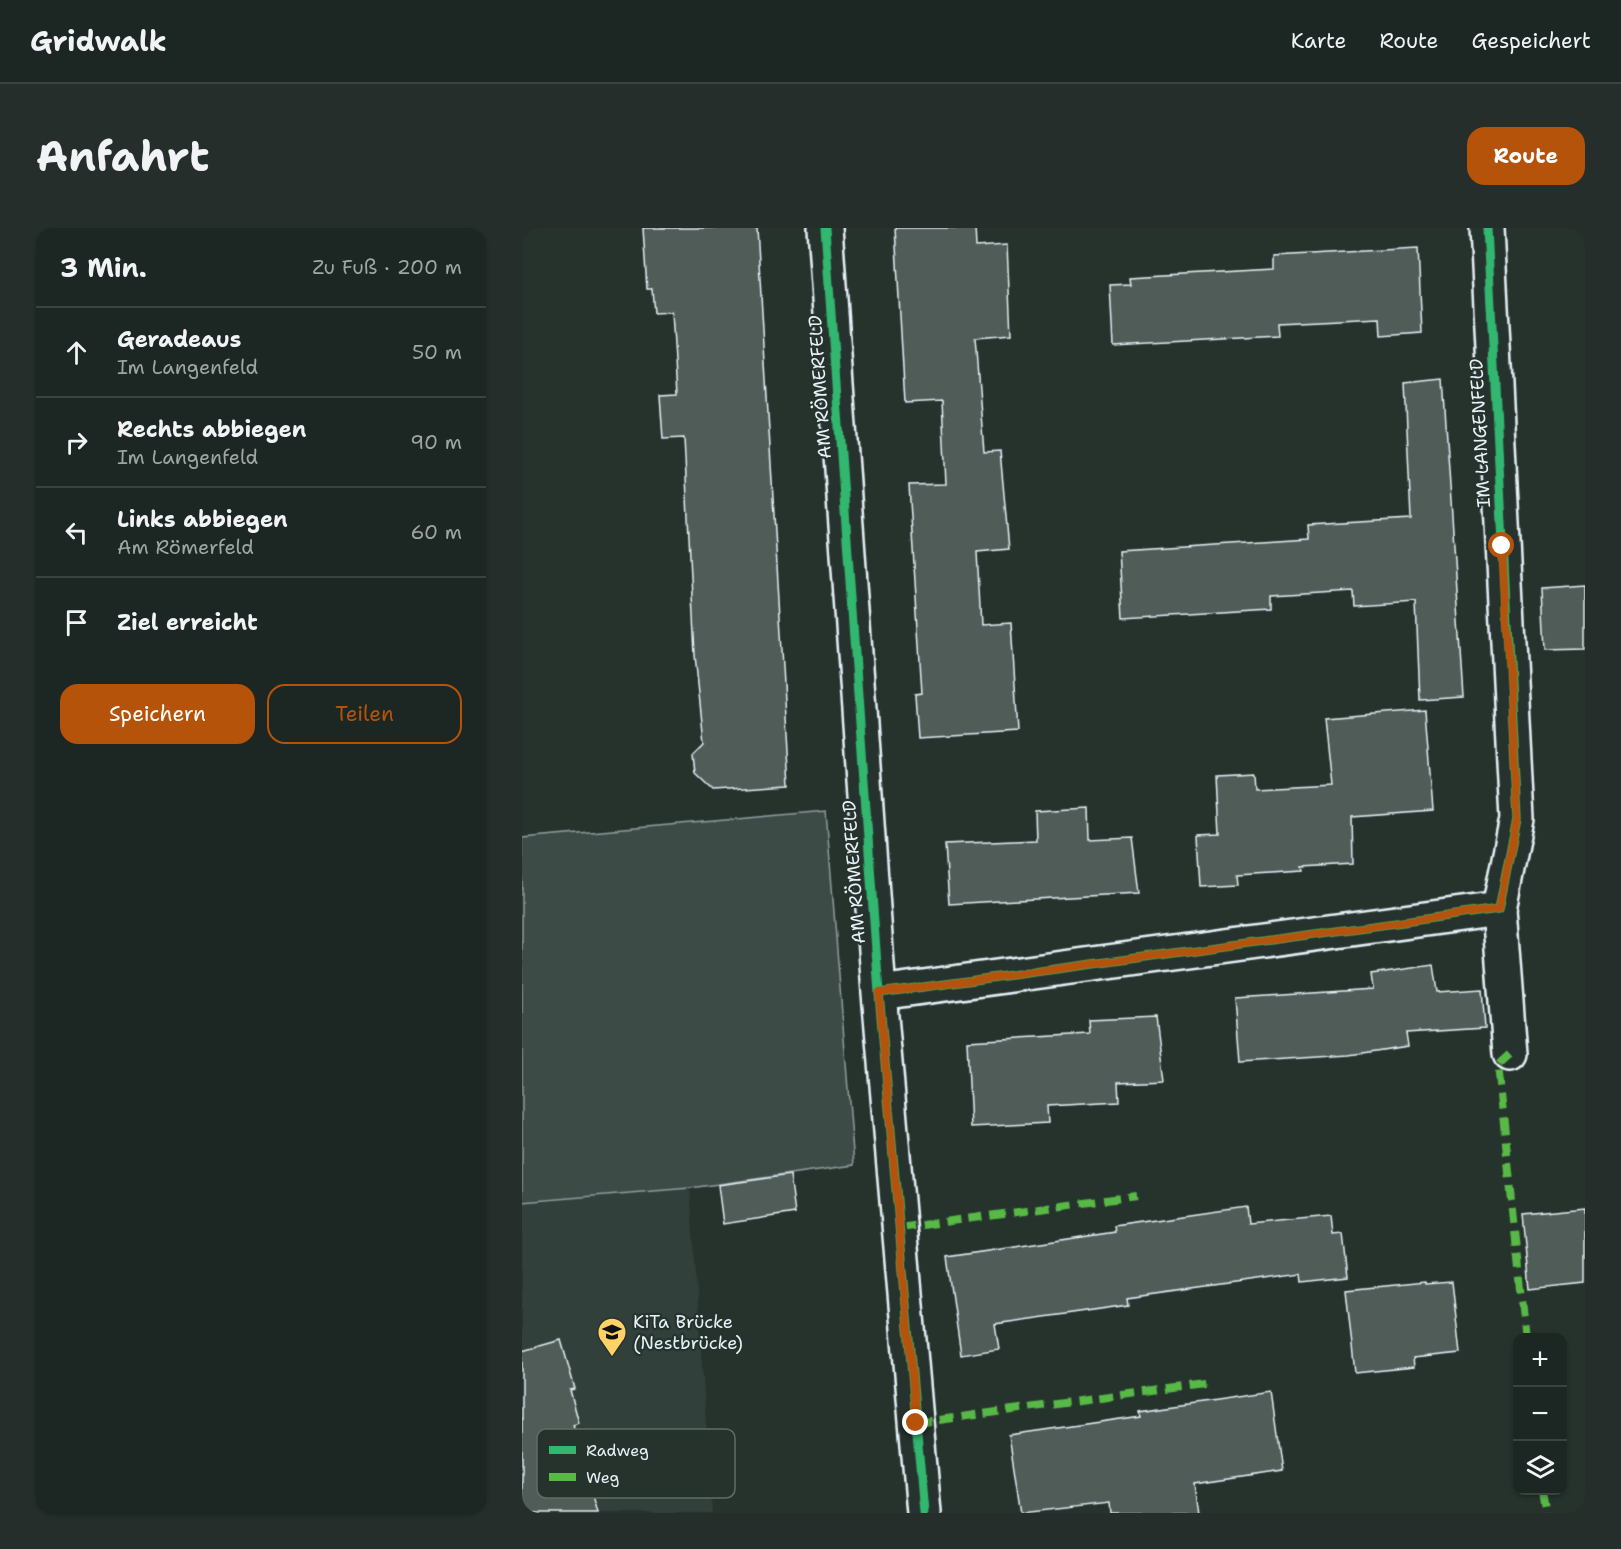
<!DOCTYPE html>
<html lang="de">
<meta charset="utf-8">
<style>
:root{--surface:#1c2622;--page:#252e2a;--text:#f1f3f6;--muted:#a0a5a5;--line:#3a4340;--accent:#b45309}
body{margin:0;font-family:"Shantell Sans",sans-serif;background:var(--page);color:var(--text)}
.controls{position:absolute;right:18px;bottom:18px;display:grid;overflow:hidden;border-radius:12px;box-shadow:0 2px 4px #0004}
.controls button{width:54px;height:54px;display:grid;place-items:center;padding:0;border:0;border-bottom:2px solid var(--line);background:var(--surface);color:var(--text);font:30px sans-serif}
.stop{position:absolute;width:18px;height:18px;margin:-14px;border:4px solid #b45309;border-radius:50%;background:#fff}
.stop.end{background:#b45309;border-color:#fff;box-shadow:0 2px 6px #0008}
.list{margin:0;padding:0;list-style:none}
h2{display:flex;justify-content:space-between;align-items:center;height:78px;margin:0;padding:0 24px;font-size:26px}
h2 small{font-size:20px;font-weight:400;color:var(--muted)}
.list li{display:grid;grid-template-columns:39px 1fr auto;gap:18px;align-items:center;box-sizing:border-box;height:90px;padding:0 24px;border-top:2px solid var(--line)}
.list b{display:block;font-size:22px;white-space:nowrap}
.list p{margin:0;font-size:20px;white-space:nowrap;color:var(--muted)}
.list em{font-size:20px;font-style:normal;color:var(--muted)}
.actions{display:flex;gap:12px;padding:18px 24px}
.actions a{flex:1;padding:14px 0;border:2px solid var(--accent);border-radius:18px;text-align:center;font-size:21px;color:var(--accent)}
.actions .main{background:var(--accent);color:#fff}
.icon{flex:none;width:33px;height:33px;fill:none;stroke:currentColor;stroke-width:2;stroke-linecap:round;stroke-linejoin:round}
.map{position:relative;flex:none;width:1063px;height:1285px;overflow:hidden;border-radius:18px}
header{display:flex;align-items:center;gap:36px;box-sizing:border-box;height:84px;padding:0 30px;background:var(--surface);border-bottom:2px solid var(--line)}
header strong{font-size:28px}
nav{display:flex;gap:33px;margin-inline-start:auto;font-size:21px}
.intro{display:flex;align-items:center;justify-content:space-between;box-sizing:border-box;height:144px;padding:0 36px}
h1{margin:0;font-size:42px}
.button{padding:15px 27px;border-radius:18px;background:var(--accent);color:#fff;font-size:21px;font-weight:700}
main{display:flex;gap:36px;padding:0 36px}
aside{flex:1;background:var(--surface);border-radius:18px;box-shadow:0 2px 4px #0004}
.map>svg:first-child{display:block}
</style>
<header>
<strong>Gridwalk</strong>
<nav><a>Karte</a><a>Route</a><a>Gespeichert</a></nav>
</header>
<div class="intro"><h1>Anfahrt</h1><a class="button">Route</a></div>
<main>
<aside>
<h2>3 Min.<small>Zu Fuß · 200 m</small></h2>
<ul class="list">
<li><svg class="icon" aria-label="ahead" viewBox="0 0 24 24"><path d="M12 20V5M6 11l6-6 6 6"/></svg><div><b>Geradeaus</b><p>Im Langenfeld</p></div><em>50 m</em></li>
<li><svg class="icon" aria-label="right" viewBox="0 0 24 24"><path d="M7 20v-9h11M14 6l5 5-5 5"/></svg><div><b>Rechts abbiegen</b><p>Im Langenfeld</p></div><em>90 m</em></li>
<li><svg class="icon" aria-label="left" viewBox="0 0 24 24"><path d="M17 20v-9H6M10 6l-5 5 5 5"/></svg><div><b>Links abbiegen</b><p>Am Römerfeld</p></div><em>60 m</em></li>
<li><svg class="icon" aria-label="arrive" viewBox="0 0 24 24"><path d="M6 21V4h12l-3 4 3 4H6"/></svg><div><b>Ziel erreicht</b></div></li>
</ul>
<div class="actions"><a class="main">Speichern</a><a>Teilen</a></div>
</aside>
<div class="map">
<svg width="1063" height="1285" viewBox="0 0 1063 1285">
<rect width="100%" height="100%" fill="#26332d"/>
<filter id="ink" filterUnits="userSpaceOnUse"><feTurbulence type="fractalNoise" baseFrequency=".0167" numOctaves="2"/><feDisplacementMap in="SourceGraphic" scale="12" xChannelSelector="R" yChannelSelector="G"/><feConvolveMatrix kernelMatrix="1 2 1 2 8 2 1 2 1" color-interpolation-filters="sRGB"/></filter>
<g filter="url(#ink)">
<!-- built -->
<path fill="#333f3a" d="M168,960L190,1285H0V974Z"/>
<!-- green -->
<path fill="#3e4b47" stroke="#939ea0" stroke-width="1.5" d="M304,583L332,937L168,960L0,974V610Z"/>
<!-- building -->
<path fill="#505c59" stroke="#e8f1f8" stroke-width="1.5" d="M121,0H235L268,557L191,562L173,545L171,525L182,514L173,427L162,210L141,211L138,167L155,166L150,84L132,85L130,61H125Z
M373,0H453L454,19L485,17L489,107L453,110L462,224L478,223L487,321L455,324L459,397L489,395L496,504L396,510L393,466L400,465L387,257L424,256L420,173L383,175Z
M896,20L900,105L859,108L858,90L755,95L756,108L591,117L588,57L609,56L608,49L752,41V28Z
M921,151L942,469L898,472L894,374L832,378L831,363L749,368V381L601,390L597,323L787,311L786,297L889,291L883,155Z
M1063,357V421L1023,422L1020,360Z
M903,482L911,583L830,589L831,636L781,639L782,643L715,647L716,657L679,659L676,607L698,606L695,547L732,545L733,561L809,557L802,490Z
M567,580L568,612L610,610L617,665L427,676L423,616L514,612L513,583Z
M911,737L915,764L960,761L963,800L884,805L886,818L827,827L718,834L713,770L851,761L849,746Z
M634,789L642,852L596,854L597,874L525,878L526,895L449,899L445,813L568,806L567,792Z
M268,947L273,985L201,996L196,957Z
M724,979L726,996L809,988L811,1007L821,1006L826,1049L780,1054L779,1046L605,1070L606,1077L473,1096L477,1121L439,1127L425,1029L593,1004L592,998Z
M1063,980V1055L1008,1061L1001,986Z
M903,1054V1056L930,1054L938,1125L891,1130L892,1139L833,1145L824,1062Z
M39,1112L53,1161L48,1162L57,1195L51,1197L76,1285H0V1123Z
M749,1164L760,1243L673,1256L677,1285H588L587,1275L499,1285L487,1207L619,1188L618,1183Z"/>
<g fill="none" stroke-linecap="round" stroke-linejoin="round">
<!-- street casing -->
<g stroke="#e8f1f8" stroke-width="38">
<path id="street" d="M303,0L357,765L402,1285
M977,681L988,826
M357,765L977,681L995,591L965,0"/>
</g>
<!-- street -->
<use href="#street" stroke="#26332d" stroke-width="33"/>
<!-- quiet -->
<path stroke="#58b947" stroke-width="8" stroke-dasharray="15 8" stroke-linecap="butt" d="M988,826L976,837L1004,1110
M377,1000L614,968
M394,1195L690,1155
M1020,1262L1024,1285"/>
<!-- cycleway casing -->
<g stroke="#26332d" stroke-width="13">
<path id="cycleway" d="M303,0L357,765L402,1285
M357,765L977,681L995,591L965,0"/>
</g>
<!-- cycleway -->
<use href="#cycleway" stroke="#33b770" stroke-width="9"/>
</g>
</g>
<g fill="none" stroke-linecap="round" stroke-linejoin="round" filter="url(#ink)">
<!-- route -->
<path stroke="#b45309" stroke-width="8" d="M394,1195L357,765L977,681L995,591L980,318"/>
</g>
<!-- icons -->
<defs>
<g id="school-pin" transform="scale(1.5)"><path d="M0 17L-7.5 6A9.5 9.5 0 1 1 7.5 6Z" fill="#ffd166" stroke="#26332d"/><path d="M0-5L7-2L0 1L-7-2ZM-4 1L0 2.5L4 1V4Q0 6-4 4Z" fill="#111"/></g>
</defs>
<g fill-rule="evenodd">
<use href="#school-pin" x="90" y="1104"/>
</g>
<g text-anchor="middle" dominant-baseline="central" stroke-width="4.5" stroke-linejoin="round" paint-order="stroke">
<!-- street labels -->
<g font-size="18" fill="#e8f1f8" stroke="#26332d">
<text transform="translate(298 159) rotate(-94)">AM RÖMERFELD</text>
<text transform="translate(958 205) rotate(-93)">IM LANGENFELD</text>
<text transform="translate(332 644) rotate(-94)">AM RÖMERFELD</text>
</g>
<!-- poi labels -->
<g font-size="18" fill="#e8f1f8" stroke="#26332d" text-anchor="start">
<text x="111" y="1094">KiTa Brücke<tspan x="111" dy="21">(Nestbrücke)</tspan></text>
</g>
</g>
<!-- legend -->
<rect x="15" y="1201" width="198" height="69" rx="9" fill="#26332d" stroke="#606c6a" stroke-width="1.5"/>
<rect x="27" y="1218" width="27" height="8" fill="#33b770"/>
<rect x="27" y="1245" width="27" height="8" fill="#58b947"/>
<g font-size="16" fill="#e8f1f8">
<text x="64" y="1228">Radweg</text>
<text x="64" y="1255">Weg</text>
</g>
</svg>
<div class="controls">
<button>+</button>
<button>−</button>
<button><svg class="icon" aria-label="layers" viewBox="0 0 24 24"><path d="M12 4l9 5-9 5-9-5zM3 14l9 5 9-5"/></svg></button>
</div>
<div class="stop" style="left:980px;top:318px"></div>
<div class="stop end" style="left:394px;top:1195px"></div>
</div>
</main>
